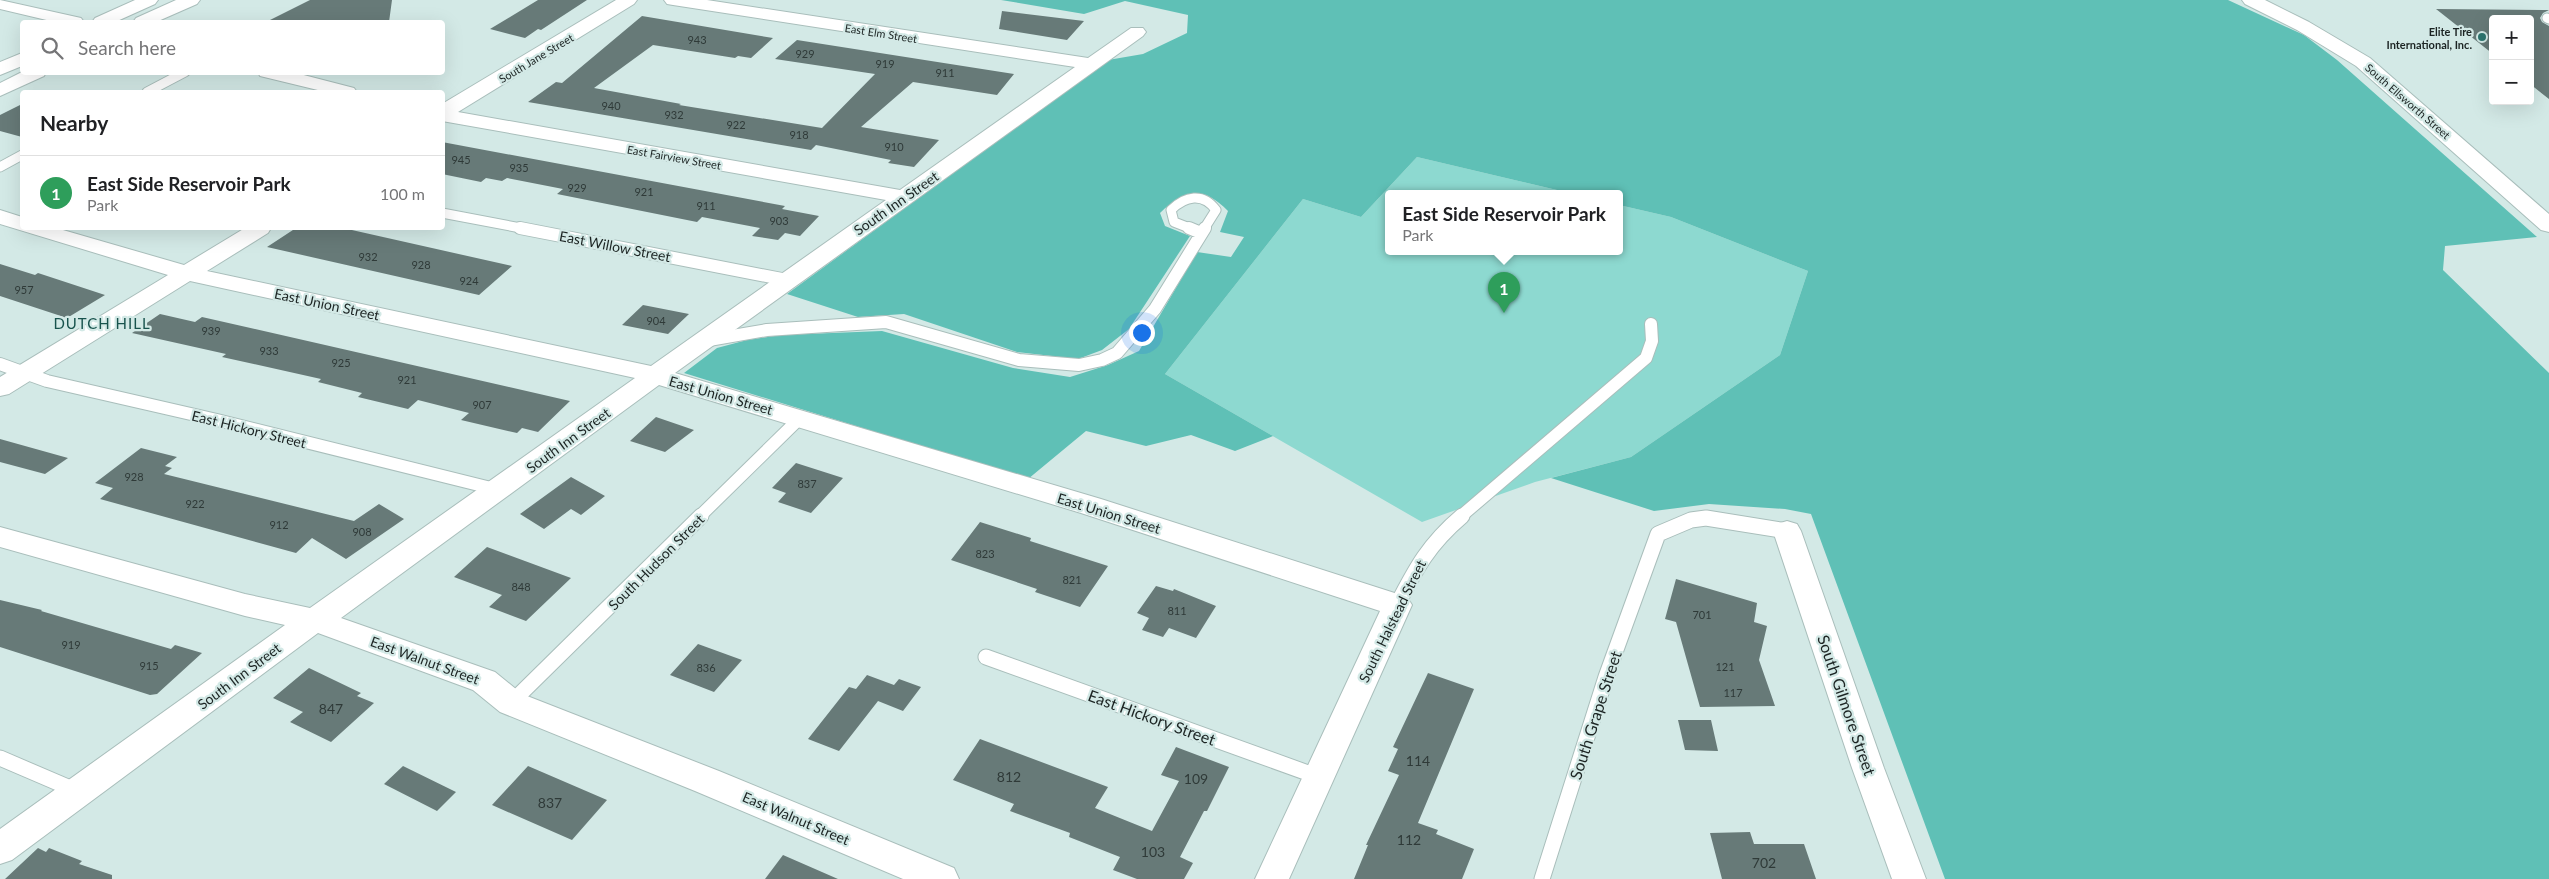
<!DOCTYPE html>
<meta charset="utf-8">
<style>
:root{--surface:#fff;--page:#f6f6f6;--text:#202124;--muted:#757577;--line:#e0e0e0;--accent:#2d756f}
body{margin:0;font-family:Lato,sans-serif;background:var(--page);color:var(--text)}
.controls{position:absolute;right:15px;top:15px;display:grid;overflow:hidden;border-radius:5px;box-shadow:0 5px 20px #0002}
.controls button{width:45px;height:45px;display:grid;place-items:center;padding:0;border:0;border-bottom:1px solid var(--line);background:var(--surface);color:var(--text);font:25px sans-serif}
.you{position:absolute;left:1141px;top:332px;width:18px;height:18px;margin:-12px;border:4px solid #fff;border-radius:50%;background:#1a73e8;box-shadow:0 0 0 8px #1a73e833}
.badge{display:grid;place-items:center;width:32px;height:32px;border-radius:50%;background:var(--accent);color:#fff;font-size:16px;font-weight:700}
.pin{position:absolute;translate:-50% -41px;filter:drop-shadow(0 1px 2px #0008)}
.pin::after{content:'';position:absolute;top:26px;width:18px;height:15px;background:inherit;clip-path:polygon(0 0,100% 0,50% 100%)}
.popup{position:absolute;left:1385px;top:190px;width:238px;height:65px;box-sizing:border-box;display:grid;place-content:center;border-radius:5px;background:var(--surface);filter:drop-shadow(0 1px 4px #0005);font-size:16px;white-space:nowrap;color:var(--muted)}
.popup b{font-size:19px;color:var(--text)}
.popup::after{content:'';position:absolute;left:50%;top:100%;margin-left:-10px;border:10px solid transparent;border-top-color:var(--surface)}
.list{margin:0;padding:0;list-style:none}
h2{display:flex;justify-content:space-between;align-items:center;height:65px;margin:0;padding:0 20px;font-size:21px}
h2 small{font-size:16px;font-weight:400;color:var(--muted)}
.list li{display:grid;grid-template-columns:32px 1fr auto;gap:15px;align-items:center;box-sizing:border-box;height:75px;padding:0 20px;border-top:1px solid var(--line)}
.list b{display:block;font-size:19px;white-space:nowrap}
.list p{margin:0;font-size:16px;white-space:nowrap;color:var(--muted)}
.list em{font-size:16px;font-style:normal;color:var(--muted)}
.icon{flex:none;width:28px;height:28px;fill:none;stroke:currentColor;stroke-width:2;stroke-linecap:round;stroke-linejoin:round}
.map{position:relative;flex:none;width:2549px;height:879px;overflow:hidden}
.search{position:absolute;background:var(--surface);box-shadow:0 5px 20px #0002;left:20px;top:20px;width:425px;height:55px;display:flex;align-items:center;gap:12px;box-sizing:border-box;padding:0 18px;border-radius:5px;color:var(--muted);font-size:19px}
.panel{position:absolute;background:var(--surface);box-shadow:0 5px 20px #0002;left:20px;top:90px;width:425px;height:140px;border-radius:5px}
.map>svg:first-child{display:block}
</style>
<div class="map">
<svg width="2549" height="879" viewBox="0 0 2549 879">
<rect width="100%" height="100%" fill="#d3e9e6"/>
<!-- green -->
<path fill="#8dd9d0" d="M1417,157L1574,194H1389V252H1619V205L1671,217L1808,271L1780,355L1631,457L1535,482L1422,522L1165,374L1303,199L1361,217Z"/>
<!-- forest -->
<path fill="#5fc0b6" d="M1001,0H2228L2304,35L2337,60L2537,237L2445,246L2443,270L2549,373V879H1945L1811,514L1785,509L1709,504L1654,511L1551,478L1631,457L1780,355L1808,271L1671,217L1619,205V194H1574L1417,157L1361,217L1303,199L1165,374L1273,436L1235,451L1191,435L1146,446L1086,431L1028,479L684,373L717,348L747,340L782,335L882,331L1013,368L1070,377L1108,365L1139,351L1197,252L1231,257L1244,237L1220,232L1228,211C1203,185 1184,190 1160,213L1165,226L1190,236L1129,329L1102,350L1078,359L1017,352L904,314L858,317L787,294L1108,60L1143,54L1187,33L1188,15L1125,1L1084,14Z"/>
<!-- building -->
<path fill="#677a78" d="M310,0H392L389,22H266Z
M538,0H587L541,30L538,29L525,38L490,29Z
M2436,9L2549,10L2543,13L2540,18L2542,22L2549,26V99L2530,84V19H2493V54Z
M1002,11L1084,21L1067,40L999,29Z
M642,16L773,38L751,58L738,56L735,58L653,45L594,88L681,104L679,105L822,128L875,74L775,59L797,40L1014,74L997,95L913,82L861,127L939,140L914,167L888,163L891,160L816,145L811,150L528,102L556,82L562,83Z
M22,104V137L0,131V115Z
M442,142L785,206L782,209L819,216L800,236L785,233L778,240L752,236L760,228L702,217L697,222L557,194L563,189L507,178L502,181L486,178L481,182L442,174Z
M296,228H343L512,266L479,295L267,247Z
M0,264L35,275L38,273L105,295L67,318L0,296Z
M643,305L689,314L668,334L622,325Z
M160,314L195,322L202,317L570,401L538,432L522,428L517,433L461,420L469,413L418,400L408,409L358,397L362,393L318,382L321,379L222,357L226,354L132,333Z
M656,417L694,430L665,452L630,441Z
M0,439L68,458L45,474L0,462Z
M141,448L177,457L165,466L172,468L164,474L354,521L379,504L404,519L346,559L312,538L296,553L100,499L113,488L95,483Z
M796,463L843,478L811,513L778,502L786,493L772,488Z
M571,477L605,496L581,515L571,509L544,529L520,514Z
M980,522L1031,538L1030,541L1108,566L1080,607L1035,592L1037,589L951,560Z
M487,547L571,578L526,621L489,607L502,595L454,577Z
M1676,579L1757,603L1754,622L1767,626L1759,660L1775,706L1700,707L1676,622L1665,619Z
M1156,586L1173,591L1174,589L1216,606L1196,638L1169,628L1163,637L1142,630L1149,618L1137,613Z
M0,600L42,610L41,611L171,649L175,645L202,653L157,694L150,695L0,647Z
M698,644L742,660L714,692L670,675Z
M309,668L361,693L357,696L374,703L331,742L290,722L303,712L273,698Z
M1428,673L1474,689L1418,823L1438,830L1436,834L1474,849L1462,879H1354L1368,845H1366L1399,775L1388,771L1398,749L1393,747Z
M867,675L894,685L899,679L921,687L903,711L878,701L839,751L808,739L849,687L856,689Z
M1678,720H1711L1718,751L1685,750Z
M980,739L1108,787L1095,808L1152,831L1179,781L1161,775L1176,747L1229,767L1207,811H1204L1180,857L1193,863L1184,879H1137L1113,870L1120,857L1069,837L1070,833L1010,811L1014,804L953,780Z
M403,766L456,792L437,811L384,784Z
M528,766L607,800L572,840L492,805Z
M1750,832L1754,844H1804L1816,879H1722L1710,833Z
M38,848L46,852L49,848L82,861L79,864L112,875V879H5Z
M783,855L838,879H765Z"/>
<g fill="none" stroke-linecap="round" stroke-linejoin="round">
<!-- service-far2 casing -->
<g stroke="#a9bebb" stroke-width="11">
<path id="service-far2" d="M2547,18L2549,19
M147,92L185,72
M0,167L22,155
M442,213L526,229
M1192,229L1174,222L1171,210C1185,196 1203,192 1216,210L1204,229"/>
</g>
<!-- service-far1 casing -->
<g stroke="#a9bebb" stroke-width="14">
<path id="service-far1" d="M520,228L787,280
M1189,228L1201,233
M709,340L767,330L886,322L1019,360L1079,365L1102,360L1117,353L1155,309L1205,228
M0,364L47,381L217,420L499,490
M699,517L799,419
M1460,517L1646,358L1652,341L1651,324"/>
</g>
<!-- service casing -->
<g stroke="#a9bebb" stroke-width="17">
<path id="service" d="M1397,605C1416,568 1429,544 1462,516
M986,657L1319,777
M511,703L701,516
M0,758L77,791
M1542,879L1606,677L1658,534L1691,520L1706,518L1787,531"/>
</g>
<!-- minor casing -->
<g stroke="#a9bebb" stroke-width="2">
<path id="minor" d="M0,0L81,18L84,22H55L0,9Z
M135,0H158L155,4L115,22H92L95,18Z
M176,0H200L197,4L156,22H133L136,18Z
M616,0H637L634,4L458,112L900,190L1075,67L673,5L667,4L664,0H707L1088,58L1131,28H1143L1146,32L1143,36L675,373L1101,499L1407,597L1412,605L1289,879H1255L1380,611L1081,513L659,385L341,618L495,672L522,694L719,771L954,868L959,879H903L695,791L500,712L473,690L318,633L12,860L0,864V829L285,625L245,616L0,547V527L245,594L310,608L635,378L190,281L9,394L0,396V377L168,275L0,224V210L22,217V228H56L184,265L245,228H271L268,233L207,271L651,366L886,200L442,121V104Z
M2242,0H2265L2309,22L2370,58L2549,214V232L2541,230L2356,66L2297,30L2245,4Z
M22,53V66L0,75V62Z
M22,72H46L44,76L0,96V83Z
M258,72H292L354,88L357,92H326L260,76Z
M1787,521L1797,524L1801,531L1884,768L1926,879H1892L1852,768L1773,531L1777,524Z"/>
</g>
<!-- service-far2 -->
<use href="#service-far2" stroke="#fff" stroke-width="9"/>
<!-- service-far1 -->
<use href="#service-far1" stroke="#fff" stroke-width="12"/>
<!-- service -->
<use href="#service" stroke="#fff" stroke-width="15"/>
<!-- minor -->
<use href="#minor" fill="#fff" fill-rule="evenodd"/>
</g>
<!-- markers -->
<circle fill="#2d756f" stroke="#d3e9e6" stroke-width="2" cx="2482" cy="37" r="5"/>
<g text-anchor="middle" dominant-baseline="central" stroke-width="4.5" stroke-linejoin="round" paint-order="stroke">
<!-- far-poi labels -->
<g font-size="11" font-weight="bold" fill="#1c2423" stroke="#d3e9e6" text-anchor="end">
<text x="2472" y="31">Elite Tire<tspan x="2472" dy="13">International, Inc.</tspan></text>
</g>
<!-- far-street labels -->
<g font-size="11" fill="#1c2423" stroke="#d3e9e6">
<text transform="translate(881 33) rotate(9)">East Elm Street</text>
<text transform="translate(536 58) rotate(-31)">South Jane Street</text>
<text transform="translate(2408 101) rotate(41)">South Ellsworth Street</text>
<text transform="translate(674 157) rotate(10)">East Fairview Street</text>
</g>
<!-- number labels -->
<g font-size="11" fill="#2f3a38">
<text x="697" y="39">943</text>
<text x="805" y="53">929</text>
<text x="885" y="63">919</text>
<text x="945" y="72">911</text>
<text x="611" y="105">940</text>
<text x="674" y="114">932</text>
<text x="736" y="124">922</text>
<text x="799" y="134">918</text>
<text x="894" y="146">910</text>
<text x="461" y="159">945</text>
<text x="519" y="167">935</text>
<text x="577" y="187">929</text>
<text x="644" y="191">921</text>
<text x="706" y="205">911</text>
<text x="779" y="220">903</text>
<text x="368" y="256">932</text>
<text x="421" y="264">928</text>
<text x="469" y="280">924</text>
<text x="24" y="289">957</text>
<text x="656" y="320">904</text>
<text x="211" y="330">939</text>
<text x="269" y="350">933</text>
<text x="341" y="362">925</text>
<text x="407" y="379">921</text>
<text x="482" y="404">907</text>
<text x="134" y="476">928</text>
<text x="807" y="483">837</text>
<text x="195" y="503">922</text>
<text x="279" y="524">912</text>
<text x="362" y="531">908</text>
<text x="985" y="553">823</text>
<text x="1072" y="579">821</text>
<text x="521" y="586">848</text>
<text x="1177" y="610">811</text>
<text x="1702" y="614">701</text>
<text x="71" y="644">919</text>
<text x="149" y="665">915</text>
<text x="1725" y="666">121</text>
<text x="706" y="667">836</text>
<text x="1733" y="692">117</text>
</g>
<!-- street labels -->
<g font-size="14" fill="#1c2423" stroke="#d3e9e6">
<text transform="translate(896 203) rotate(-35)">South Inn Street</text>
<text transform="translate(615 246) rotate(11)">East Willow Street</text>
<text transform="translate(327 304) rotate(12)">East Union Street</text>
<text transform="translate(721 395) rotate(16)">East Union Street</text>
<text transform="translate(249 429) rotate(14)">East Hickory Street</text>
<text transform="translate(568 440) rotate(-36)">South Inn Street</text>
<text transform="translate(1109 513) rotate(17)">East Union Street</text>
<text transform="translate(656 562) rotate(-45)">South Hudson Street</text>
<text transform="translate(1392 621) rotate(-64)">South Halstead Street</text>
<text transform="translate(425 660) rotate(20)">East Walnut Street</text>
<text transform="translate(239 676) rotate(-37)">South Inn Street</text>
<text transform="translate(796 818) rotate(23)">East Walnut Street</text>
</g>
<!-- near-number labels -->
<g font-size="14" fill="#2f3a38">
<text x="331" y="708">847</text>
<text x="1418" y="760">114</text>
<text x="1009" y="776">812</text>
<text x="1196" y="778">109</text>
<text x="550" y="802">837</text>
<text x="1409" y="839">112</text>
<text x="1153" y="851">103</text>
<text x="1764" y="862">702</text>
</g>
<!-- neighbourhood labels -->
<g font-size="15" letter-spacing="1" fill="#18534d" stroke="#d3e9e6">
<text x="102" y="323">DUTCH HILL</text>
</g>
<!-- near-street labels -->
<g font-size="16" fill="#1c2423" stroke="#d3e9e6">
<text transform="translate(1847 705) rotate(71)">South Gilmore Street</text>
<text transform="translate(1595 715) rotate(-72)">South Grape Street</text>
<text transform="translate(1152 717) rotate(20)">East Hickory Street</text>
</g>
</g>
</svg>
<div class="controls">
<button>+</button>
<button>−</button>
</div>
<div class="you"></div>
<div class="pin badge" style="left:1504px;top:313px;background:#2e9e5b">1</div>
<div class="popup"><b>East Side Reservoir Park</b>Park</div>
<div class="search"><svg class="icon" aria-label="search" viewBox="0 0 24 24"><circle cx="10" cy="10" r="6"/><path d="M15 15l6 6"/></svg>Search here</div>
<section class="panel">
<h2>Nearby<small></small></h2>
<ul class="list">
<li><span class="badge" style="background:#2e9e5b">1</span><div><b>East Side Reservoir Park</b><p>Park</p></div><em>100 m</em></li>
</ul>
</section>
</div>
